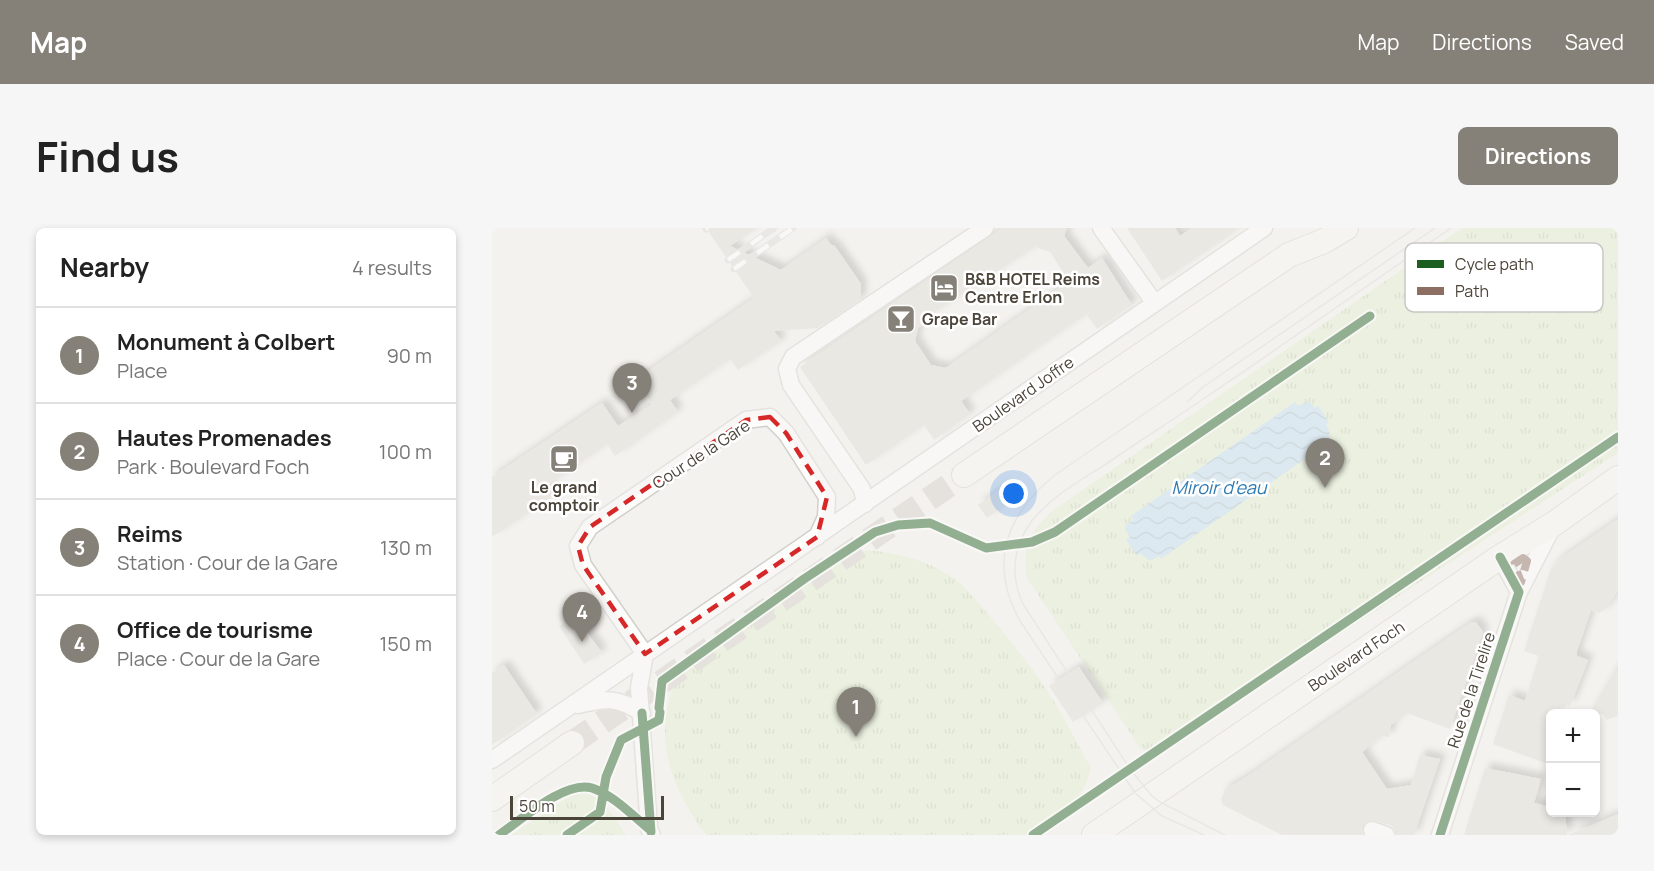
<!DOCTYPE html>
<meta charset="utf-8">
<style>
:root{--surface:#fff;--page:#f6f6f6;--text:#222;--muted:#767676;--line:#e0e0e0;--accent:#868178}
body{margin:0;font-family:Manrope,sans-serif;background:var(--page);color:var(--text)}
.controls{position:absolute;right:18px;bottom:18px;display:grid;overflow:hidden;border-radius:9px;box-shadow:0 3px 9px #0003}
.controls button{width:54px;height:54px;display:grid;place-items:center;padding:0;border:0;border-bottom:2px solid var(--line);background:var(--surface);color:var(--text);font:30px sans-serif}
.scale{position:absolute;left:18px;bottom:15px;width:154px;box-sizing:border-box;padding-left:6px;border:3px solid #4b4439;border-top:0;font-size:16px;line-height:21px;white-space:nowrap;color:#4b4439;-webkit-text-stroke:4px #fff;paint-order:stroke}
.you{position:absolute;left:522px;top:266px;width:21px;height:21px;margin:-15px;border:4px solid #fff;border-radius:50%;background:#1a73e8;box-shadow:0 0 0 9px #1a73e833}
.badge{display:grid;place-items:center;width:39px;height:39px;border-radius:50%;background:var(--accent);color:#fff;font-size:20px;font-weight:700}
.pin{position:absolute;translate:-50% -50px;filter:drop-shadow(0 2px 3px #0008)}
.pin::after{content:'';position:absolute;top:32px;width:21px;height:18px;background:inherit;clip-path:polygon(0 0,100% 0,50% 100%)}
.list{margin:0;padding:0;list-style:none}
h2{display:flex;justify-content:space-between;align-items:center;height:78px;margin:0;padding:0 24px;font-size:26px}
h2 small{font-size:20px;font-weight:400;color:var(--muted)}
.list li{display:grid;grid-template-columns:39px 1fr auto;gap:18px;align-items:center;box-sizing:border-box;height:96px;padding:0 24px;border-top:2px solid var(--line)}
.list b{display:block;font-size:22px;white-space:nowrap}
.list p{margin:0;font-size:20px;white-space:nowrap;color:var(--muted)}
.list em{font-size:20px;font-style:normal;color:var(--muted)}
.map{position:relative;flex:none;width:1126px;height:607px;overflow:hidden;border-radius:9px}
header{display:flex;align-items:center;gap:36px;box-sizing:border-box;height:84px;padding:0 30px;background:var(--accent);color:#fff}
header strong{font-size:28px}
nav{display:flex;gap:33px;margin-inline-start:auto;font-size:21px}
.intro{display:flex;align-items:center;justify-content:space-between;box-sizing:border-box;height:144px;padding:0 36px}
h1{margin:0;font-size:42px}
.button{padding:15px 27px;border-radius:9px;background:var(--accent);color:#fff;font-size:21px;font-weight:700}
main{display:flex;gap:36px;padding:0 36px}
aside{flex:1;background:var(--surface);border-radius:9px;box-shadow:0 3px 9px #0003}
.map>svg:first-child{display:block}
</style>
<header>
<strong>Map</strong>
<nav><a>Map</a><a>Directions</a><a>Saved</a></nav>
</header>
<div class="intro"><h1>Find us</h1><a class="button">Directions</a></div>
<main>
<aside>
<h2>Nearby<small>4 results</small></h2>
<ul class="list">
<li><span class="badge">1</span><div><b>Monument à Colbert</b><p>Place</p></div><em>90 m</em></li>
<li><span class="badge">2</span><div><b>Hautes Promenades</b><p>Park · Boulevard Foch</p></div><em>100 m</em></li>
<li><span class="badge">3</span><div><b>Reims</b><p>Station · Cour de la Gare</p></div><em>130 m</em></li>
<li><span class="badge">4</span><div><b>Office de tourisme</b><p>Place · Cour de la Gare</p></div><em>150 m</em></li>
</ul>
</aside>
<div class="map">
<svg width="1126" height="607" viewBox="0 0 1126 607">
<defs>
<pattern id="grass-tufts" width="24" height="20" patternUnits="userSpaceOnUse" patternTransform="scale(1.5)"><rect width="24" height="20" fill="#e1eecf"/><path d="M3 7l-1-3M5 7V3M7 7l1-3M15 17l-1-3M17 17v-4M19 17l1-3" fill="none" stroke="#c3cdb2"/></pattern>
<pattern id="water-waves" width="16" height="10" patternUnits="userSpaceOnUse" patternTransform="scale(1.5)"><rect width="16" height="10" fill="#c0ddf1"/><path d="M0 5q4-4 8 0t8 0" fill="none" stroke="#a6bfcf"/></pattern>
<filter id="shadow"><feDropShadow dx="5.5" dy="-5.5" stdDeviation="3" flood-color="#0004"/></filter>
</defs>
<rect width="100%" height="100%" fill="#f4f2ee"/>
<!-- grass -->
<path fill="url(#grass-tufts)" d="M970,0H1126V225L680,516C669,522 660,526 648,520L535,350C529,321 539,302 560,283Z
M375,322C405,325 433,331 458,348C474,358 485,374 497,387C518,412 538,437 556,464C572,488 585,515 599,540L594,556L583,574L534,607H214C190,575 171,538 173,496C174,478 181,459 185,442L360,327Z
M84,564C110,564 121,587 134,607H19Z"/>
<!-- water -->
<path fill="url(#water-waves)" d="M817,173L823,180L826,178L837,194L834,196L838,206L837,210L831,214L833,217L669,331L667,328L658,333L648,325L645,328L634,312L638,309L633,301L634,297L641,292L639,288L803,174L806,178Z"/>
<!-- building -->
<path fill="#dedbd6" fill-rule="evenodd" filter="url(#shadow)" d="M214,0H264L238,18L289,42L334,10L340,18L342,17L369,56V71L326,100L282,103L289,113L246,142L238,131L178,172L186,184L123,228L115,216L54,258L61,268L0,309V249L110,175L126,198L160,176L143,152L262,70Z
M511,0H575L572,8L596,40L610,30L640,77L605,101L594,86L469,173L478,186L442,212L432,197L374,237L308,139ZM543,19L558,24L571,44L569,59L454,140L439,137L423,113L426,100L434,94L432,91Z
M635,0H683L688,8L700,0H747L670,53Z
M513,258L522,271L495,290L486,277Z
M1126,291V362L1114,381L1107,385L1099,382L1085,423V428L1096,432L1078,478L1070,474L1066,484L1059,482V517L1053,535L1001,516L1017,467L1033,473L1047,428L1032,423L1059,341L1068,331Z
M83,388L110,425L92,436L67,398Z
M984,394L991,404L958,501L915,485L899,497L897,509L889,508L870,524L895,561L919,557L928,527L948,531L922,607H904L902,601L898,597L879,592L870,598L871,607H790L731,577L729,571L733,562L756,548L978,395Z
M1126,436V487L1115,492L1111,486H1097Z
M12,437L45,486L0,517V445Z
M587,439L611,475L581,494L557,458Z
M993,540L1049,551L1042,575L1059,579V585H1073L1075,607H972Z
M1126,586V607H1076Z"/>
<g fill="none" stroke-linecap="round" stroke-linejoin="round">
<!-- secondary-tunnel -->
<path stroke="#d2cfca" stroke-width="24" stroke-dasharray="24 12" stroke-linecap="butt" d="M80,515L472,247"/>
<!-- minor casing -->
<g stroke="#d2d0cb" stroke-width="19">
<path id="minor" d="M609,0L662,74
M373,276L370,261L299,157L295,141L301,129L493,0
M1008,329L1027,364
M153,426L91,337L86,318L98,299L254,192L278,189L294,205L335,269L334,289L325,309
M153,426L147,460L157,601L160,607
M86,477C115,470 125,469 150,485
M0,532L772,0
M880,602L894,607
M948,607L1027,364L1062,296"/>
</g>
<!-- secondary casing -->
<g stroke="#d3cfc5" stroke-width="26">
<path id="secondary" d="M472,247L797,27L832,13L854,0
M0,571L80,515
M602,607L1008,329L1063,295L1126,250"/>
</g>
<!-- minor -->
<use href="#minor" stroke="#fdfdfc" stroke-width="16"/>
<!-- secondary -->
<use href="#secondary" stroke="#f7f6f1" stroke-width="24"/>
<!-- tram -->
<path stroke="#dbdbda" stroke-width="1.5" d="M695,174L711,159L943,0
M712,607L670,588L643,565L528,393C496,335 514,287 563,247L923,0
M733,607L668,574L660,568L638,541L531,376C518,348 521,319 539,294C558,269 588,253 614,236C649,212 685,189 720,165C800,111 879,55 959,0"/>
<!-- rail casing -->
<g stroke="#dbdbda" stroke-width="7">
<path id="rail" d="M214,1L216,0
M236,32L282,0
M242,41L301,0"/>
</g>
<!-- rail -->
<use href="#rail" stroke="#fff" stroke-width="4.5" stroke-dasharray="14" stroke-linecap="butt"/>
<!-- quiet -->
<path stroke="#8d6e63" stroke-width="8" stroke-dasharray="15 8" stroke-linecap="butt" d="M1031,330L1035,333L1029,354L1022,336Z"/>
<!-- cycleway casing -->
<g stroke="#fff" stroke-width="13">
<path id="cycleway" d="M167,480L170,453L312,351L383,304L406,297L438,295L494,320L540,314L563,304L878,88
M150,485L159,604
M7,607C29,592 73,552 100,560C121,567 140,587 157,601
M75,607L108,584L114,549L129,512L167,492L168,484
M541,607L1126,209
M948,607L1027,364L1008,329"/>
</g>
<!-- cycleway -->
<use href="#cycleway" stroke="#1b5e20" stroke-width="9"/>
</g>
<!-- marked area -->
<path d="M0 0H1126V607H0ZM278,189L294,205L335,269L325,309L153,426L91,337L86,318L98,299L254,192Z" fill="#f4f2ee" fill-opacity=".55" fill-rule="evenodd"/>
<path fill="none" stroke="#d62828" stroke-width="4.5" stroke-dasharray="12 8" stroke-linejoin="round" d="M278,189L294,205L335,269L325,309L153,426L91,337L86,318L98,299L254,192Z"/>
<!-- icons -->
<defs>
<g id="hotel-square" transform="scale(1.5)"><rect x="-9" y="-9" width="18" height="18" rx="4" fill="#868178" stroke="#fff"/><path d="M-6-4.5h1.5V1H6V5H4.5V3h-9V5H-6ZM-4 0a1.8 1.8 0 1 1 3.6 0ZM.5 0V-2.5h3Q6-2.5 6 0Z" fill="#fff"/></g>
<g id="bar-square" transform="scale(1.5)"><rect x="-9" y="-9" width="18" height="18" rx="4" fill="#868178" stroke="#fff"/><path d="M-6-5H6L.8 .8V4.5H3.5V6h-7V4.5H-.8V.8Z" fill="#fff"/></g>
<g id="cafe-square" transform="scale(1.5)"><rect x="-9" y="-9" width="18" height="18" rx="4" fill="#868178" stroke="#fff"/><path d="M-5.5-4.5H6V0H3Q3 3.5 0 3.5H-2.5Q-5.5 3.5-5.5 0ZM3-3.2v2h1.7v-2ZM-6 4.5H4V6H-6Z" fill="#fff"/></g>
</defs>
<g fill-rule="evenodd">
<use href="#hotel-square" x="452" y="60"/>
<use href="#bar-square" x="409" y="91"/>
<use href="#cafe-square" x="72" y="231"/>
</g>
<g text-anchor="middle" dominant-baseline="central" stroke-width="5" stroke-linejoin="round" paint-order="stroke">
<!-- poi labels -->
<g font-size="16" font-weight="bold" fill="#4b4439" stroke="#fff" text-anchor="start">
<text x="473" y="51">B&amp;B HOTEL Reims<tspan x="473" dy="18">Centre Erlon</tspan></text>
<text x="430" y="91">Grape Bar</text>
<text x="72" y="259" text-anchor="middle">Le grand<tspan x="72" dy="18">comptoir</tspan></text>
</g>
<!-- street labels -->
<g font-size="16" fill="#4b4439" stroke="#fff">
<text transform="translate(531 166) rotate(-35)">Boulevard Joffre</text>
<text transform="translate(209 226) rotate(-33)">Cour de la Gare</text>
<text transform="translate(864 428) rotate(-34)">Boulevard Foch</text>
<text transform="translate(979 462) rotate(-72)">Rue de la Tirelire</text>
</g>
<!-- water labels -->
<g font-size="18" font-style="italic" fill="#2e7ab2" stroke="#fff">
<text x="727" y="259">Miroir d'eau</text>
</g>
</g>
<!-- legend -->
<rect x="913" y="15" width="198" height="69" rx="9" fill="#fff" stroke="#c9c7c4" stroke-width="1.5"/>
<rect x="925" y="32" width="27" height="8" fill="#1b5e20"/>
<rect x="925" y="59" width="27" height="8" fill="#8d6e63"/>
<g font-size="16" fill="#4b4439">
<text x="963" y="42">Cycle path</text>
<text x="963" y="69">Path</text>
</g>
</svg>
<div class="controls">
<button>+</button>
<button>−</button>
</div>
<div class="scale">50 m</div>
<div class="you"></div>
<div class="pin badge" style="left:364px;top:509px">1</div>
<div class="pin badge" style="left:833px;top:260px">2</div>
<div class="pin badge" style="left:140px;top:185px">3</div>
<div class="pin badge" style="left:90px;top:414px">4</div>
</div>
</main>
